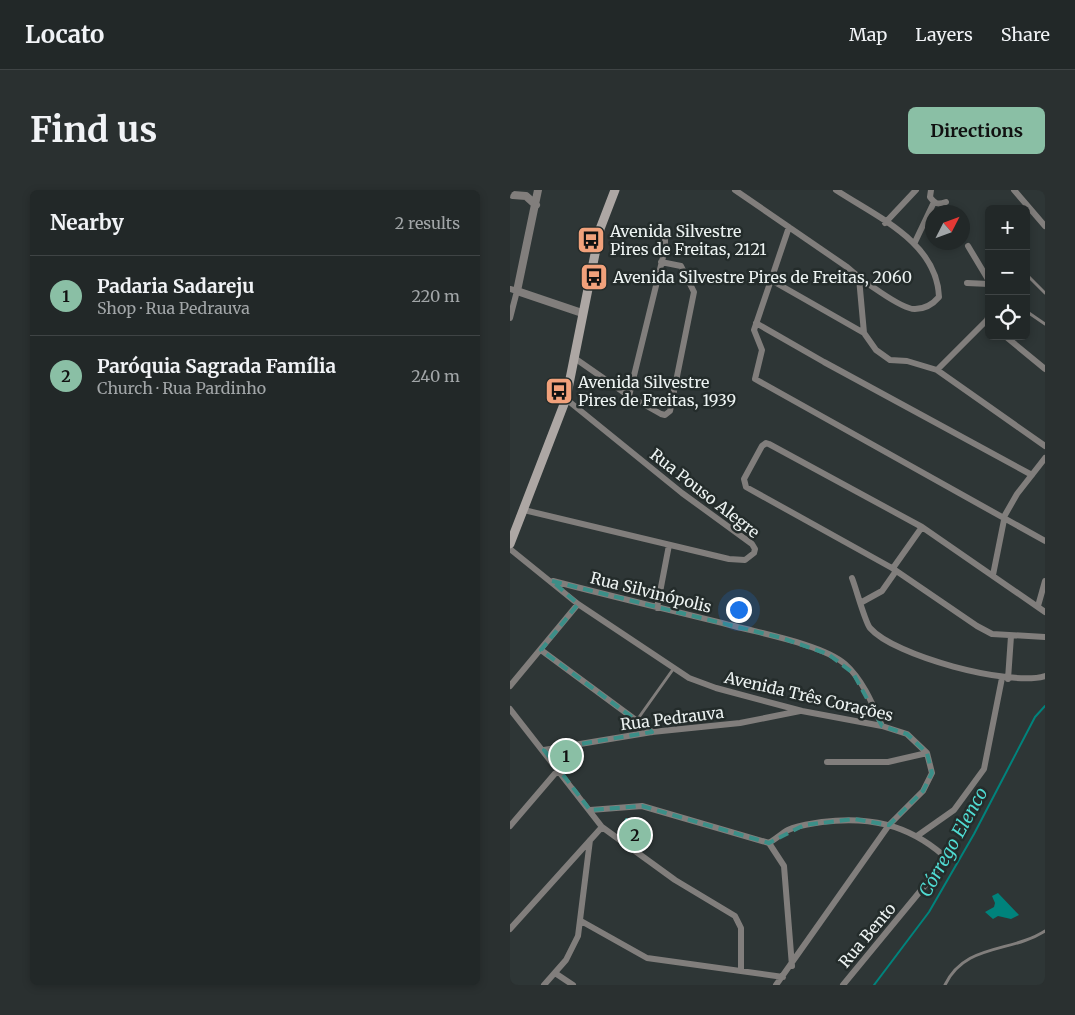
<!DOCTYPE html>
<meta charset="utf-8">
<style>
:root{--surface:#222828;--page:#2a3030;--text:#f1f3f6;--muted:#a2a6a8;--line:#3f4445;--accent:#8abfa5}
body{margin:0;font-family:Merriweather,serif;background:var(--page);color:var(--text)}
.controls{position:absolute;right:15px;top:15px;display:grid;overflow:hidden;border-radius:8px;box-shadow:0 2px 8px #0003}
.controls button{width:45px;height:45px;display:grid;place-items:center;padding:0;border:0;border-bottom:1px solid var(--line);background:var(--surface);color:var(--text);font:25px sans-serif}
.compass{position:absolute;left:415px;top:15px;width:45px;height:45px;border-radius:50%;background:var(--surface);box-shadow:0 2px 8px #0003;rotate:48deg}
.you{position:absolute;left:228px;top:419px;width:18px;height:18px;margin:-12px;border:4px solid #fff;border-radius:50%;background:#1a73e8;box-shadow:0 0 0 8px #1a73e833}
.badge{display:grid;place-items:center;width:32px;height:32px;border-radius:50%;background:var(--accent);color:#111;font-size:16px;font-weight:700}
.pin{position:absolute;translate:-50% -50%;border:2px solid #fff;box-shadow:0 1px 5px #0006}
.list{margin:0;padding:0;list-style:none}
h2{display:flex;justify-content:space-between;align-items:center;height:65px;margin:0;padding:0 20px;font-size:21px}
h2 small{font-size:16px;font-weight:400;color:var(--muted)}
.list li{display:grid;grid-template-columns:32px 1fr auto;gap:15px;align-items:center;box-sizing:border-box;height:80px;padding:0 20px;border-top:1px solid var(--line)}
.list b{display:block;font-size:19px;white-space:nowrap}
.list p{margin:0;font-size:16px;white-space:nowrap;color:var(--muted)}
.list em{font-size:16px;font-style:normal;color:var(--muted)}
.icon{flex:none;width:28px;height:28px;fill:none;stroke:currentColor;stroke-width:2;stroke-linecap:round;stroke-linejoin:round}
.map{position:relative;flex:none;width:535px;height:795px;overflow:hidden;border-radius:8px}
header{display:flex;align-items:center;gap:30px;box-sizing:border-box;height:70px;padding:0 25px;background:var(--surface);border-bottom:1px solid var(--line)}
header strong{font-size:24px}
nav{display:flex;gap:28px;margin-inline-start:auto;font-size:18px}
.intro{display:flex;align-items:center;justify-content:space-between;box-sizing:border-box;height:120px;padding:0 30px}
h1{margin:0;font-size:35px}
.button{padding:12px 22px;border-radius:8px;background:var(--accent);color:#111;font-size:18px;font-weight:700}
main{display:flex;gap:30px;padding:0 30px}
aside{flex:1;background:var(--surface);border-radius:8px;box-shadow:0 2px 8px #0003}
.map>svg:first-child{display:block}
</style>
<header>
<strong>Locato</strong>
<nav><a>Map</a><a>Layers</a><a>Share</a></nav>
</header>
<div class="intro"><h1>Find us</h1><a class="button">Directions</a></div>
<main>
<aside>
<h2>Nearby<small>2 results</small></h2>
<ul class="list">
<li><span class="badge">1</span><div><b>Padaria Sadareju</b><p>Shop · Rua Pedrauva</p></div><em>220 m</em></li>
<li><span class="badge">2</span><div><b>Paróquia Sagrada Família</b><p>Church · Rua Pardinho</p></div><em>240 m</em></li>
</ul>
</aside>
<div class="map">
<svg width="535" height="795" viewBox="0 0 535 795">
<rect width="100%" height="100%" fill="#2e3636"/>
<!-- water -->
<path fill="#00837c" d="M488,703L509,725L501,729L488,726L483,729L475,722L484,717L485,713L482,706Z"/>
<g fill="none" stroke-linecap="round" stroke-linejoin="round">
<!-- stream -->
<path stroke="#00837c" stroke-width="2" d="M364,795L419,722L464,644L525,527L535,516"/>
</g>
<!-- building -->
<path fill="#4ad6cc" d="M56,560L60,561L62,574L53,575L51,569Z
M116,628L140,639L131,660L108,640Z"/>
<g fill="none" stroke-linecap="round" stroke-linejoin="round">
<!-- service -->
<path stroke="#817e7c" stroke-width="3" d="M516,84L535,103
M516,121L535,134
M127,530L164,478
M435,795C455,753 501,763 535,741"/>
<!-- minor -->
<path stroke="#817e7c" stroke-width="6" d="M225,0L337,77C348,87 392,120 405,119C415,119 423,114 429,107C427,52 367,27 326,0
M421,0L420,7C425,14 428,15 436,12
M504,0L535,36
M375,33L406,0
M279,37L244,140L252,160L245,189L535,351
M405,52L424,12
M458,56L479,91
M349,88L354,143L366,160L380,170L397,171L427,180L477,130L479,125
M261,90L354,143
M457,93L479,94
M0,99L7,101L0,128
M246,133L314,172L522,285
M495,146L535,179
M63,167L119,206L151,224L155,225L160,221L184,102L171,76L151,72
M427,180L535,256
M119,206L155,59V45
M14,320L219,369L235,370L244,363L245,359L242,354L172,303L56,209
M0,359L68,414L179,488L206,498L292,521L372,536L397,544L417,563L422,583L413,601L379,635L266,795
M383,378L412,337
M483,385L495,325L507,304L535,268
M342,388C346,398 355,432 360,438C384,466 500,497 535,486
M43,391C104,407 164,421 224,436C254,444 313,455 335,474C353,490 363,515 372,536
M352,412L372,401L386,381
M528,416L535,391
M147,418L159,355
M535,422L412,337L259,254L256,253L252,256L234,289L236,297L382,378L467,436L482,444L535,447
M31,460L142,542
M498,489L501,446
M0,496L68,414
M0,519L92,637L165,690L225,726L231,738V780
M34,560L142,542L230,533L290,521
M317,572H378L417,563
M80,620L132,616L259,653L274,676L282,776
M0,636L48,580
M407,646L444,620L474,579L492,488
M259,653C266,649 272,643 278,640C288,635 301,634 312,632C358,626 397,634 433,665V669L426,682L333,795
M71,731L137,768L273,787
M0,739L92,637
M45,783L63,795
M34,795L56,770L68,746L80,650"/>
<!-- tertiary -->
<path stroke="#817e7c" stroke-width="8" d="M28,0L7,101L72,123
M3,5L16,6L26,15"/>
<!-- secondary -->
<path stroke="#ada7a4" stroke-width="9" d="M0,354L56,209L90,39L105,0"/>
</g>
<!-- marked area -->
<path fill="none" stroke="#3b8f88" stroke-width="4" stroke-dasharray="10 6" stroke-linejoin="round" d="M42,391L272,448L318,464L343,483L372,536L397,544L417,563L422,583L413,601L379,635L344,629L294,635L259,653L132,616L80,620L34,560L142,542L31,460L68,414Z"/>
<!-- icons -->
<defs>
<g id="bus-square" transform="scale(1.4375)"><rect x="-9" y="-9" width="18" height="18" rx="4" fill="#f1a17b" stroke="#242c2b"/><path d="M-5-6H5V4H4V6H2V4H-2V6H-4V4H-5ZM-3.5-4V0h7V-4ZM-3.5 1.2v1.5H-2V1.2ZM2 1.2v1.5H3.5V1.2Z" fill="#111"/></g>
</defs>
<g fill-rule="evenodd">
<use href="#bus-square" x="81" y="50"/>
<use href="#bus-square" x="84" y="87"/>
<use href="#bus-square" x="49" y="201"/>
</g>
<g text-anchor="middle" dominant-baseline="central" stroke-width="5" stroke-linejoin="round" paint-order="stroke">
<!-- poi labels -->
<g font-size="16" fill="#edf3f2" stroke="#242c2b" text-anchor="start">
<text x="100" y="41">Avenida Silvestre<tspan x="100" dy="18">Pires de Freitas, 2121</tspan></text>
<text x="103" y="87">Avenida Silvestre Pires de Freitas, 2060</text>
<text x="68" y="192">Avenida Silvestre<tspan x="68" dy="18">Pires de Freitas, 1939</tspan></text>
</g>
<!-- street labels -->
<g font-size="16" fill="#edf3f2" stroke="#242c2b">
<text transform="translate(195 303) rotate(38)">Rua Pouso Alegre</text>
<text transform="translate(141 402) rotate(14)">Rua Silvinópolis</text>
<text transform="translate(299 506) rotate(13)">Avenida Três Corações</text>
<text transform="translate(162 528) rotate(-7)">Rua Pedrauva</text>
<text transform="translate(357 745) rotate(-50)">Rua Bento</text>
</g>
<!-- water labels -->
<g font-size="18" font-style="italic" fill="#50dbd2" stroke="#242c2b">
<text transform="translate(443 652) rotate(-61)">Córrego Elenco</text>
</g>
</g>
</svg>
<div class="controls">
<button>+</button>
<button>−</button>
<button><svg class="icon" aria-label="locate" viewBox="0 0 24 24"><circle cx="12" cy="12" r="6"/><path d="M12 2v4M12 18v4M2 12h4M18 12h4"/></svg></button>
</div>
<svg class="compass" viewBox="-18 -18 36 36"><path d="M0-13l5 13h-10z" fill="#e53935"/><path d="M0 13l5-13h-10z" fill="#a2a6a8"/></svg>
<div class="you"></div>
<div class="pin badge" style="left:56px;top:566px">1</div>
<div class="pin badge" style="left:125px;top:645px">2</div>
</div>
</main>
